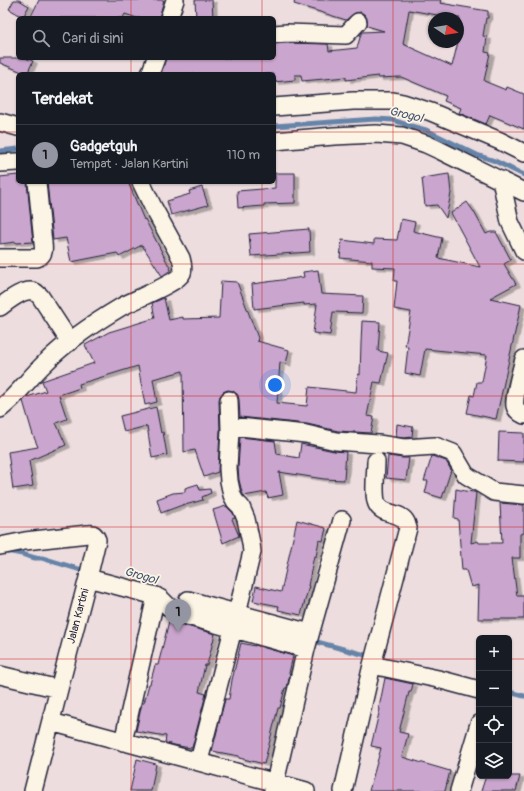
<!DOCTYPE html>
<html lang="id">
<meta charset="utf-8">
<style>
:root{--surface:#171b24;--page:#20242c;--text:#f1f3f6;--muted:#9ea1a6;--line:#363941;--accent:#9495a2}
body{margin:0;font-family:Pangolin,sans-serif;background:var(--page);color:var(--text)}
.controls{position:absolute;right:12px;bottom:12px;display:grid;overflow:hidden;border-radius:6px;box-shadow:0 1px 3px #0004}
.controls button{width:36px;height:36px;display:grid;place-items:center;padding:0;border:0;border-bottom:1px solid var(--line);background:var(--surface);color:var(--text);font:20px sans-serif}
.compass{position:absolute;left:428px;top:12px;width:36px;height:36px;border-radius:50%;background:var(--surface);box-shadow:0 1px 3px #0004;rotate:102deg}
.you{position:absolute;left:275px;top:385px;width:14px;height:14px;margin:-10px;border:3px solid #fff;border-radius:50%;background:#1a73e8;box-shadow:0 0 0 6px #1a73e833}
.badge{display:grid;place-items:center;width:26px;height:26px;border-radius:50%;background:var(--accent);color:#111;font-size:13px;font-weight:700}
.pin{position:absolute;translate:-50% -33px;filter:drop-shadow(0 1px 2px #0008)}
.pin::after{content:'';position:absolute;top:21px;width:14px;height:12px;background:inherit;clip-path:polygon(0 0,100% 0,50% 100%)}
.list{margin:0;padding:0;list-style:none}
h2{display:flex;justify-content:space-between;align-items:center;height:52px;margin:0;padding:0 16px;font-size:17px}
h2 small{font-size:13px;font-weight:400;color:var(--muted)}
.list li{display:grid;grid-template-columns:26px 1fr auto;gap:12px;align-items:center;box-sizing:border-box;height:60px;padding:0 16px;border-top:1px solid var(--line)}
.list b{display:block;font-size:15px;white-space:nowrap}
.list p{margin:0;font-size:13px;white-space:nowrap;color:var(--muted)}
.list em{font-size:13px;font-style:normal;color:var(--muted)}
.icon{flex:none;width:22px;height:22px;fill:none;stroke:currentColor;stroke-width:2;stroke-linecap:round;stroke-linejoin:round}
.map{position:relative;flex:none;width:524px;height:791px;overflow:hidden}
.search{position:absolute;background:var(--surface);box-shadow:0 1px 3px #0004;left:16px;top:16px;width:260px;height:44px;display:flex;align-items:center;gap:10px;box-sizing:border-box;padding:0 14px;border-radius:6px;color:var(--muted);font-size:15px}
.panel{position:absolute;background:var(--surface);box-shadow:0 1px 3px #0004;left:16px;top:72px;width:260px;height:112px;border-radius:6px}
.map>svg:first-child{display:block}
</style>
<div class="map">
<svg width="524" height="791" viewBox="0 0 524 791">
<defs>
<filter id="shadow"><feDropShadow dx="4.5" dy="2.5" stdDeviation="0" flood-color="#0004"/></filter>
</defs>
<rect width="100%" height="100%" fill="#edddde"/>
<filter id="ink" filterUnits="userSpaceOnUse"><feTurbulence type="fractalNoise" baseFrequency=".025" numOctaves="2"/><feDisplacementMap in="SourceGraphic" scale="8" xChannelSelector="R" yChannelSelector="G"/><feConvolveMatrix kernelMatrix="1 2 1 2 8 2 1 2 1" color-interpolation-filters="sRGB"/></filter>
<g filter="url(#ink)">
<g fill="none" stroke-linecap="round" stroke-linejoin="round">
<!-- stream -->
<path stroke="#6684a8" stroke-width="5" d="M274,126L376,119L393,120L411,126L426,130L477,155L495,161L524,175
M0,151L18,149
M7,551L22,554L35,558H42L88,572
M317,642L373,657
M509,692L524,696"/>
</g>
<!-- building -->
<path fill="#caa5cd" stroke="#22223b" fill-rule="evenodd" filter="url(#shadow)" d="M14,0H19L29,6L23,17L9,9Z
M39,0H164L159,18H137L125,14L123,18H30Z
M195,0H212L213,18H196Z
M295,0H441L440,3L488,11V18H486L483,36L487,37L485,52L490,53L484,81L506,90L507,87L524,94V129L490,115L486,124L459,113L461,108L444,101L446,96L401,77L378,78V76L346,80V77L302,81L301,75H295V80L274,82V74H161L166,58H274V44L287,43L328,44L329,51L357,48L361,34L362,32L384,31L367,26V19L365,15L361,12L355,13L346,20L294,4ZM409,10L443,16L442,18H460L458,42L452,66L403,44Z
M0,58H25L33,61L27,74L0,63Z
M275,173H295V203L264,204V206L238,208L237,191L275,188Z
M449,174L451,193L446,218L437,205L425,206L422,178Z
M18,175V182H27L33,242L16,243V242L0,244V177Z
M47,182H128L144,220L145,219L171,270L162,276L142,245L119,257L117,253L71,262L66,238L53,240Z
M202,187L208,205L171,215L167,201L190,194L189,191Z
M467,202L474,212L486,234L490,232H496L511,260L504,264L516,284L490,298L521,305L496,419L467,413L471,395L474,396L477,382H482L487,355L425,349L420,376L405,373L408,347L405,346L411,312L394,309L397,281H394L395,268L372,267V261L340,258L342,240L374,244V239L397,240L401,219L415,222L413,231L442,238L438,258L480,267L451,213Z
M309,229L310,252L251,256L249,234Z
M318,270L321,294L363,296L362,313L333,312L330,335L313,333L317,304L304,305V303L254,309L252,284L304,277L303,272Z
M221,281L237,282L258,338L257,341L289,350L286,364L280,362L277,403L307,406L309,387L356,392L358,374L360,375L361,343L362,321L380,322L378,351L388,353L381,383L374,382L367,416L374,417L371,433L338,431L307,424L240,417L239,400L238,395L233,391L228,390L223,392L220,396L219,400L220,430L218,472L204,477L195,450L184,452L183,371L153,379L157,402L145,405L138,366L79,384L80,388L59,395L67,419L56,423L66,445L29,461L33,486L13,489L8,452L38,447L33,435L23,401L27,397L46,391L42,381L94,363L85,345L109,332L155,318L152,303L164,298L169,320L183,317V319L219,318Z
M156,407L161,433L163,432L167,455L152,458L147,426L124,432L120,416Z
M397,424L413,427L412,437L404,438L396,437Z
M499,432L524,433V462L498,461Z
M240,437L275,441L277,454L299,458L301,444L334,451L346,452L344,480L324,479L279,472L283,495L268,498L266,492L244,496L242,492L239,480L238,468Z
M388,456L403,458H409L406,480L386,478Z
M432,456L446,461L451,470L442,498L425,493L428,481H424Z
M198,484L200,490L210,489L211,493L202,497L203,500L185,505V504L161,513L157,499L173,493L185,492V488Z
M456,489L465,491L474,492L476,493L471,543L478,541L479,543H502L500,503L524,505V533L520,534V558H512L517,596H524V619H478L479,585L471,587L466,570H462L458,519L454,518Z
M226,506L233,513L235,518L232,519L239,536L223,543L213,510Z
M297,520L326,528L323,541L319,540L316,557L314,556L308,586H309L301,615L278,610L279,606L253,601L256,586L281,592Z
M169,621L215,634L207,665H205L199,692L206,694L192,748L184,747L165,743L166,736L136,731L142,703H144L149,684H150L155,665H158Z
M241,643L255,646V645L293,656L289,673L290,674L287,688H285L280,708H278L264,764L239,758V756L212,751L225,699H229L232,680Z
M385,678L413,684L411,692H409L399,732L408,734L402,757L450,771L445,791H369L381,748L371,746L380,709L379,708Z
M137,759L156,764L151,791H130Z
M486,776H520L516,791H481Z"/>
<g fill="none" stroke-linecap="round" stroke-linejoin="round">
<!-- street casing -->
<g stroke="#22223b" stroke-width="20">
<path id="street" d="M169,18L175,0
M274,34L287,33L346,35L358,22
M150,74L156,58
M274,107L353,101H393L403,103L431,112L500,141L524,153
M0,122L18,127
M274,141L334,136L376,134L402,136L426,144L439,150L524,192
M0,163L18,162
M501,180L510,222L524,251
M0,258H37C44,255 44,250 43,243L37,182
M0,307C8,301 25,287 35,292C37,293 38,295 40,296L70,342
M524,359C522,368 513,398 515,406C516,410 520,413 524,415
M229,400L230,430L228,468L229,481L232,495L235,501L241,507L246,519L251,543L252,552L237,613
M0,409C17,396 29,378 45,363C67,341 94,323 121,307C133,300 178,283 182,273C184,268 182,262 181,258L153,207L141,182
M230,426L306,434L336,441L378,444L404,448L435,446L453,453L466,475L494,492L524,495
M0,546L25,541L88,534C93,533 95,534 97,540L88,578L59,689L33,791
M88,578L156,596L161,599L172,610L184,615L306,649
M188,600L310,633
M372,665L438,679L479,690
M0,675L59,689
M51,722L306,791
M123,742L156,596
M199,761L233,629
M273,791L306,649L342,520
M343,791L372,665L408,528C407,526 407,524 406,522C400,511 383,516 377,504C373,495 376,472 376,461
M459,791L479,724"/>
</g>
<!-- street -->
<use href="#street" stroke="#fcf5e5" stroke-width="17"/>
</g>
</g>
<!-- grid -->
<path fill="none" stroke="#d62828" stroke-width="1" stroke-opacity="0.55" d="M131,0V18M262,0V18M393,0V791M131,58V74M262,58V74M0,132H18M274,132H524M131,182V791M262,182V791M0,264H524M0,396H524M0,527H524M0,659H479M509,659H524"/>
<g text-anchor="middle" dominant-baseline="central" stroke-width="3.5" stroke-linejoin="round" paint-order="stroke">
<!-- street labels -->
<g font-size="11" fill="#22223b" stroke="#fcf5e5">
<text transform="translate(78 616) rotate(-75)">Jalan Kartini</text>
</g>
<!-- water labels -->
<g font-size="12" font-style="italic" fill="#445371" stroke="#fcf5e5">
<text transform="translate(406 115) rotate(13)">Grogol</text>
<text transform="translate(141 576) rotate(16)">Grogol</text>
</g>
</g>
</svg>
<div class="controls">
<button>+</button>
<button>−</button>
<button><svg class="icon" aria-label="locate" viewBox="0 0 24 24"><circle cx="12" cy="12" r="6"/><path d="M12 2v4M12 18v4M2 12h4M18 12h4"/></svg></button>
<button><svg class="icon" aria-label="layers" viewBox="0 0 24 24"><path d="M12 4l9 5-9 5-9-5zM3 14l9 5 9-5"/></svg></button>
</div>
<svg class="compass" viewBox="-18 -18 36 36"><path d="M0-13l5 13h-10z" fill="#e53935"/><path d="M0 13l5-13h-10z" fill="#9ea1a6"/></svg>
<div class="you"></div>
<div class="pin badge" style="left:178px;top:632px">1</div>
<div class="search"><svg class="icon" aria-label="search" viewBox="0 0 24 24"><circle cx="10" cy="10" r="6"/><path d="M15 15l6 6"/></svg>Cari di sini</div>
<section class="panel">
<h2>Terdekat<small></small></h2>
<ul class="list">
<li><span class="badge">1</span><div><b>Gadgetguh</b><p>Tempat · Jalan Kartini</p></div><em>110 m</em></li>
</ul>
</section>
</div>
